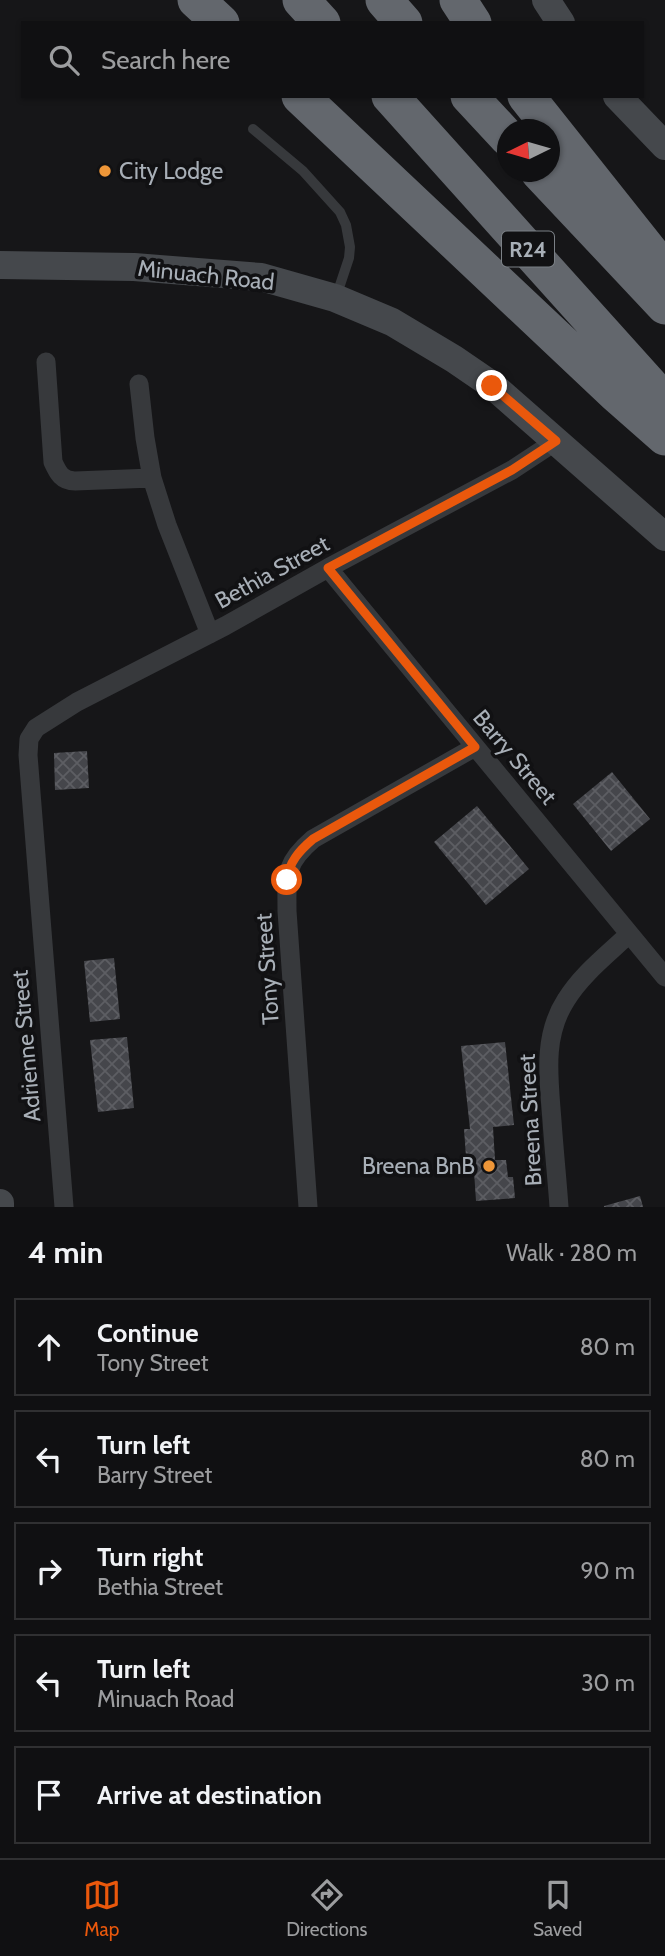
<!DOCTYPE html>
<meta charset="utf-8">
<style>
:root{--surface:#101012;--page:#1e1e20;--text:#f1f3f6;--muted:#9c9d9f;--line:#303032;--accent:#ea580c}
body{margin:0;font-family:Cabin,sans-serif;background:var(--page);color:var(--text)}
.compass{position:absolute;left:497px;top:119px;width:63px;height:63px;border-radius:50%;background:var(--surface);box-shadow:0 2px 5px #0004;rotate:265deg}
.stop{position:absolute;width:21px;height:21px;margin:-16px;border:5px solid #ea580c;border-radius:50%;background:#fff}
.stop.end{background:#ea580c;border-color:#fff;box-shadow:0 2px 7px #0008}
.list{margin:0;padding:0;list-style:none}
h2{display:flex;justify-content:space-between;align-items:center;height:91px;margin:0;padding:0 28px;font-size:30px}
h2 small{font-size:23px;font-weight:400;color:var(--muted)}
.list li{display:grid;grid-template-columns:46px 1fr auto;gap:21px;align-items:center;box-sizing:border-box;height:98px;margin:0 14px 14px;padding:0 14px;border:2px solid var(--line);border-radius:0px}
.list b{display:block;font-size:26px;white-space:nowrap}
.list p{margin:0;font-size:23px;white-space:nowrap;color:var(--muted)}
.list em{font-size:23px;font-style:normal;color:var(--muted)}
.icon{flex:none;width:38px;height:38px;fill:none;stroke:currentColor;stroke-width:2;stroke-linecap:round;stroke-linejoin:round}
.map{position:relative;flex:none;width:665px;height:1207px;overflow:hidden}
.search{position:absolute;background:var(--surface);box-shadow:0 2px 5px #0004;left:21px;right:21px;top:21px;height:77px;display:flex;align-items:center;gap:18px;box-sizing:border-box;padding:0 24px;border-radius:0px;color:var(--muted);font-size:26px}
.sheet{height:651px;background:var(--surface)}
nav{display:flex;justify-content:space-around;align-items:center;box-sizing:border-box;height:98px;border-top:2px solid var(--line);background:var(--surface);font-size:19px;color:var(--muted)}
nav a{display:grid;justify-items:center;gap:4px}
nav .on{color:var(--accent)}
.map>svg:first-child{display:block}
</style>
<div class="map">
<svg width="665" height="1207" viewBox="0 0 665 1207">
<defs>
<pattern id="building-cross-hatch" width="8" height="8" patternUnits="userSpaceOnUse" patternTransform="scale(1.75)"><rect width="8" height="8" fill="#45464b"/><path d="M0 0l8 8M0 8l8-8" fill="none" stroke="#5d5e63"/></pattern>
</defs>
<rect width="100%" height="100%" fill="#161618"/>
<!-- building -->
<path fill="url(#building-cross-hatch)" d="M87,751L89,788L55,790L54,753Z
M612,772L650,819L611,851L573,804Z
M477,806L529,869L486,905L434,842Z
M114,958L120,1019L90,1022L84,961Z
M127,1037L134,1108L98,1112L90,1040Z
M505,1042L514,1125L493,1127L495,1160H506L508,1177H513L515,1198L476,1201L473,1156L466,1157L464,1129H470L461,1046Z
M640,1196L643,1207H604V1206Z"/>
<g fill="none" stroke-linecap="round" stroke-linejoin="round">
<!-- lane -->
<path stroke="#37393c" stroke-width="10" d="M253,129L303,171L340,212L346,225L350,247L349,258L336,297"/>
<!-- street -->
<path stroke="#37393c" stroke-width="19" d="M46,362L53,462C58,473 62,481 75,481L152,478
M139,384L145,438L152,478L167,525L210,634
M328,568L665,977
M64,1207L28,755L29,739L36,728L77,702L225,626L328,568L512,470L556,441
M308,1207L287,911C287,875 284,864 313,839L475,747
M559,1207C557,1178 554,1150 552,1121C549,1079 542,1037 566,1000C582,974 607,955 629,934"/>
<!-- secondary -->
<path stroke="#45484c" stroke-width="28" d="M546,0L561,23
M617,96L665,146
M0,265L134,267L261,277L335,298L392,322L454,359L492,385L665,537
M0,1203V1207"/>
<!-- highway -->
<path stroke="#63676d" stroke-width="37" d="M196,0L221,23
M301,0L322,23
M384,0L404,23
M458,0L473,23
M300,96L615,393L665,437
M390,96L665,402
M469,96L508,138
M526,96L665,271
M539,172L665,306"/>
</g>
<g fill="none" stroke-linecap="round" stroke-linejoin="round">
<!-- route -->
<path stroke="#ea580c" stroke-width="9" d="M287,880C289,862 299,851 313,839L475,747L328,568L512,470L556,441L492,386"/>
</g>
<!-- markers -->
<g fill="#ee9638" stroke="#111113" stroke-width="2.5">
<circle cx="105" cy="171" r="7"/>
<circle cx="489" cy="1166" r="7"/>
</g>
<g text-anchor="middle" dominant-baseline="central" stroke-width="7" stroke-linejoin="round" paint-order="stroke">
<!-- shield labels -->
<rect fill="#111113" stroke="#7b8086" stroke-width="2" x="502" y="231.5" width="52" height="35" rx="5"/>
<g font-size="21" font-weight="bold" fill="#a8afb7">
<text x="528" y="249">R24</text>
</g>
<!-- poi labels -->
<g font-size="23" fill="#a8afb7" stroke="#111113" text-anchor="start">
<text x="119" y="171">City Lodge</text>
<text x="475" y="1166" text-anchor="end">Breena BnB</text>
</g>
<!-- street labels -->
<g font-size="23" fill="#a8afb7" stroke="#111113">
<text transform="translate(206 275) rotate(6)">Minuach Road</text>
<text transform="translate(272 572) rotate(-29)">Bethia Street</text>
<text transform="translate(515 757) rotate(50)">Barry Street</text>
<text transform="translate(267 969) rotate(-94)">Tony Street</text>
<text transform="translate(26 1046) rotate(-95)">Adrienne Street</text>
<text transform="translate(530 1120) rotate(-93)">Breena Street</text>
</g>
</g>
</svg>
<svg class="compass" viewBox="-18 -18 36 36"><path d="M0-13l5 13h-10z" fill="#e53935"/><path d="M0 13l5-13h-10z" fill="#9c9d9f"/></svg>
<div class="stop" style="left:287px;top:880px"></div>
<div class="stop end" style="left:492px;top:386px"></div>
<div class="search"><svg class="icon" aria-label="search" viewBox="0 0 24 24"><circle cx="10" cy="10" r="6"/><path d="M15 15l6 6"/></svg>Search here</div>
</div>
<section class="sheet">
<h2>4 min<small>Walk · 280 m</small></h2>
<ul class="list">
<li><svg class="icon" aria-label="ahead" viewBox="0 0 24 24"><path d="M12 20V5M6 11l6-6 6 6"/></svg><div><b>Continue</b><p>Tony Street</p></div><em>80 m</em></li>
<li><svg class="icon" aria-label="left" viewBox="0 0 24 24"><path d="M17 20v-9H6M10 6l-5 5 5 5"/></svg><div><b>Turn left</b><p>Barry Street</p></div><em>80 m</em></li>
<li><svg class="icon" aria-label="right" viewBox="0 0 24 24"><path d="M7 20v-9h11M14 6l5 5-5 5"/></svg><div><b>Turn right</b><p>Bethia Street</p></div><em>90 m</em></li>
<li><svg class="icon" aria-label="left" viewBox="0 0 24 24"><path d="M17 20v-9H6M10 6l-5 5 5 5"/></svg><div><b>Turn left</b><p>Minuach Road</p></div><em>30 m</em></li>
<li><svg class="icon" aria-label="arrive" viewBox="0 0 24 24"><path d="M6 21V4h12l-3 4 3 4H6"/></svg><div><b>Arrive at destination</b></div></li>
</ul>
</section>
<nav>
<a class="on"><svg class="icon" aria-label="map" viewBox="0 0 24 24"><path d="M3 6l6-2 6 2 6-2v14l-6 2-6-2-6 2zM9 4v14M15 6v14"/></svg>Map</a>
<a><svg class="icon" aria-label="directions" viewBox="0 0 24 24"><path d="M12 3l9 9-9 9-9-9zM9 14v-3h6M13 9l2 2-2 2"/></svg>Directions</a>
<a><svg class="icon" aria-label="saved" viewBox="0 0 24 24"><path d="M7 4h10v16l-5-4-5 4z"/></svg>Saved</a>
</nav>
